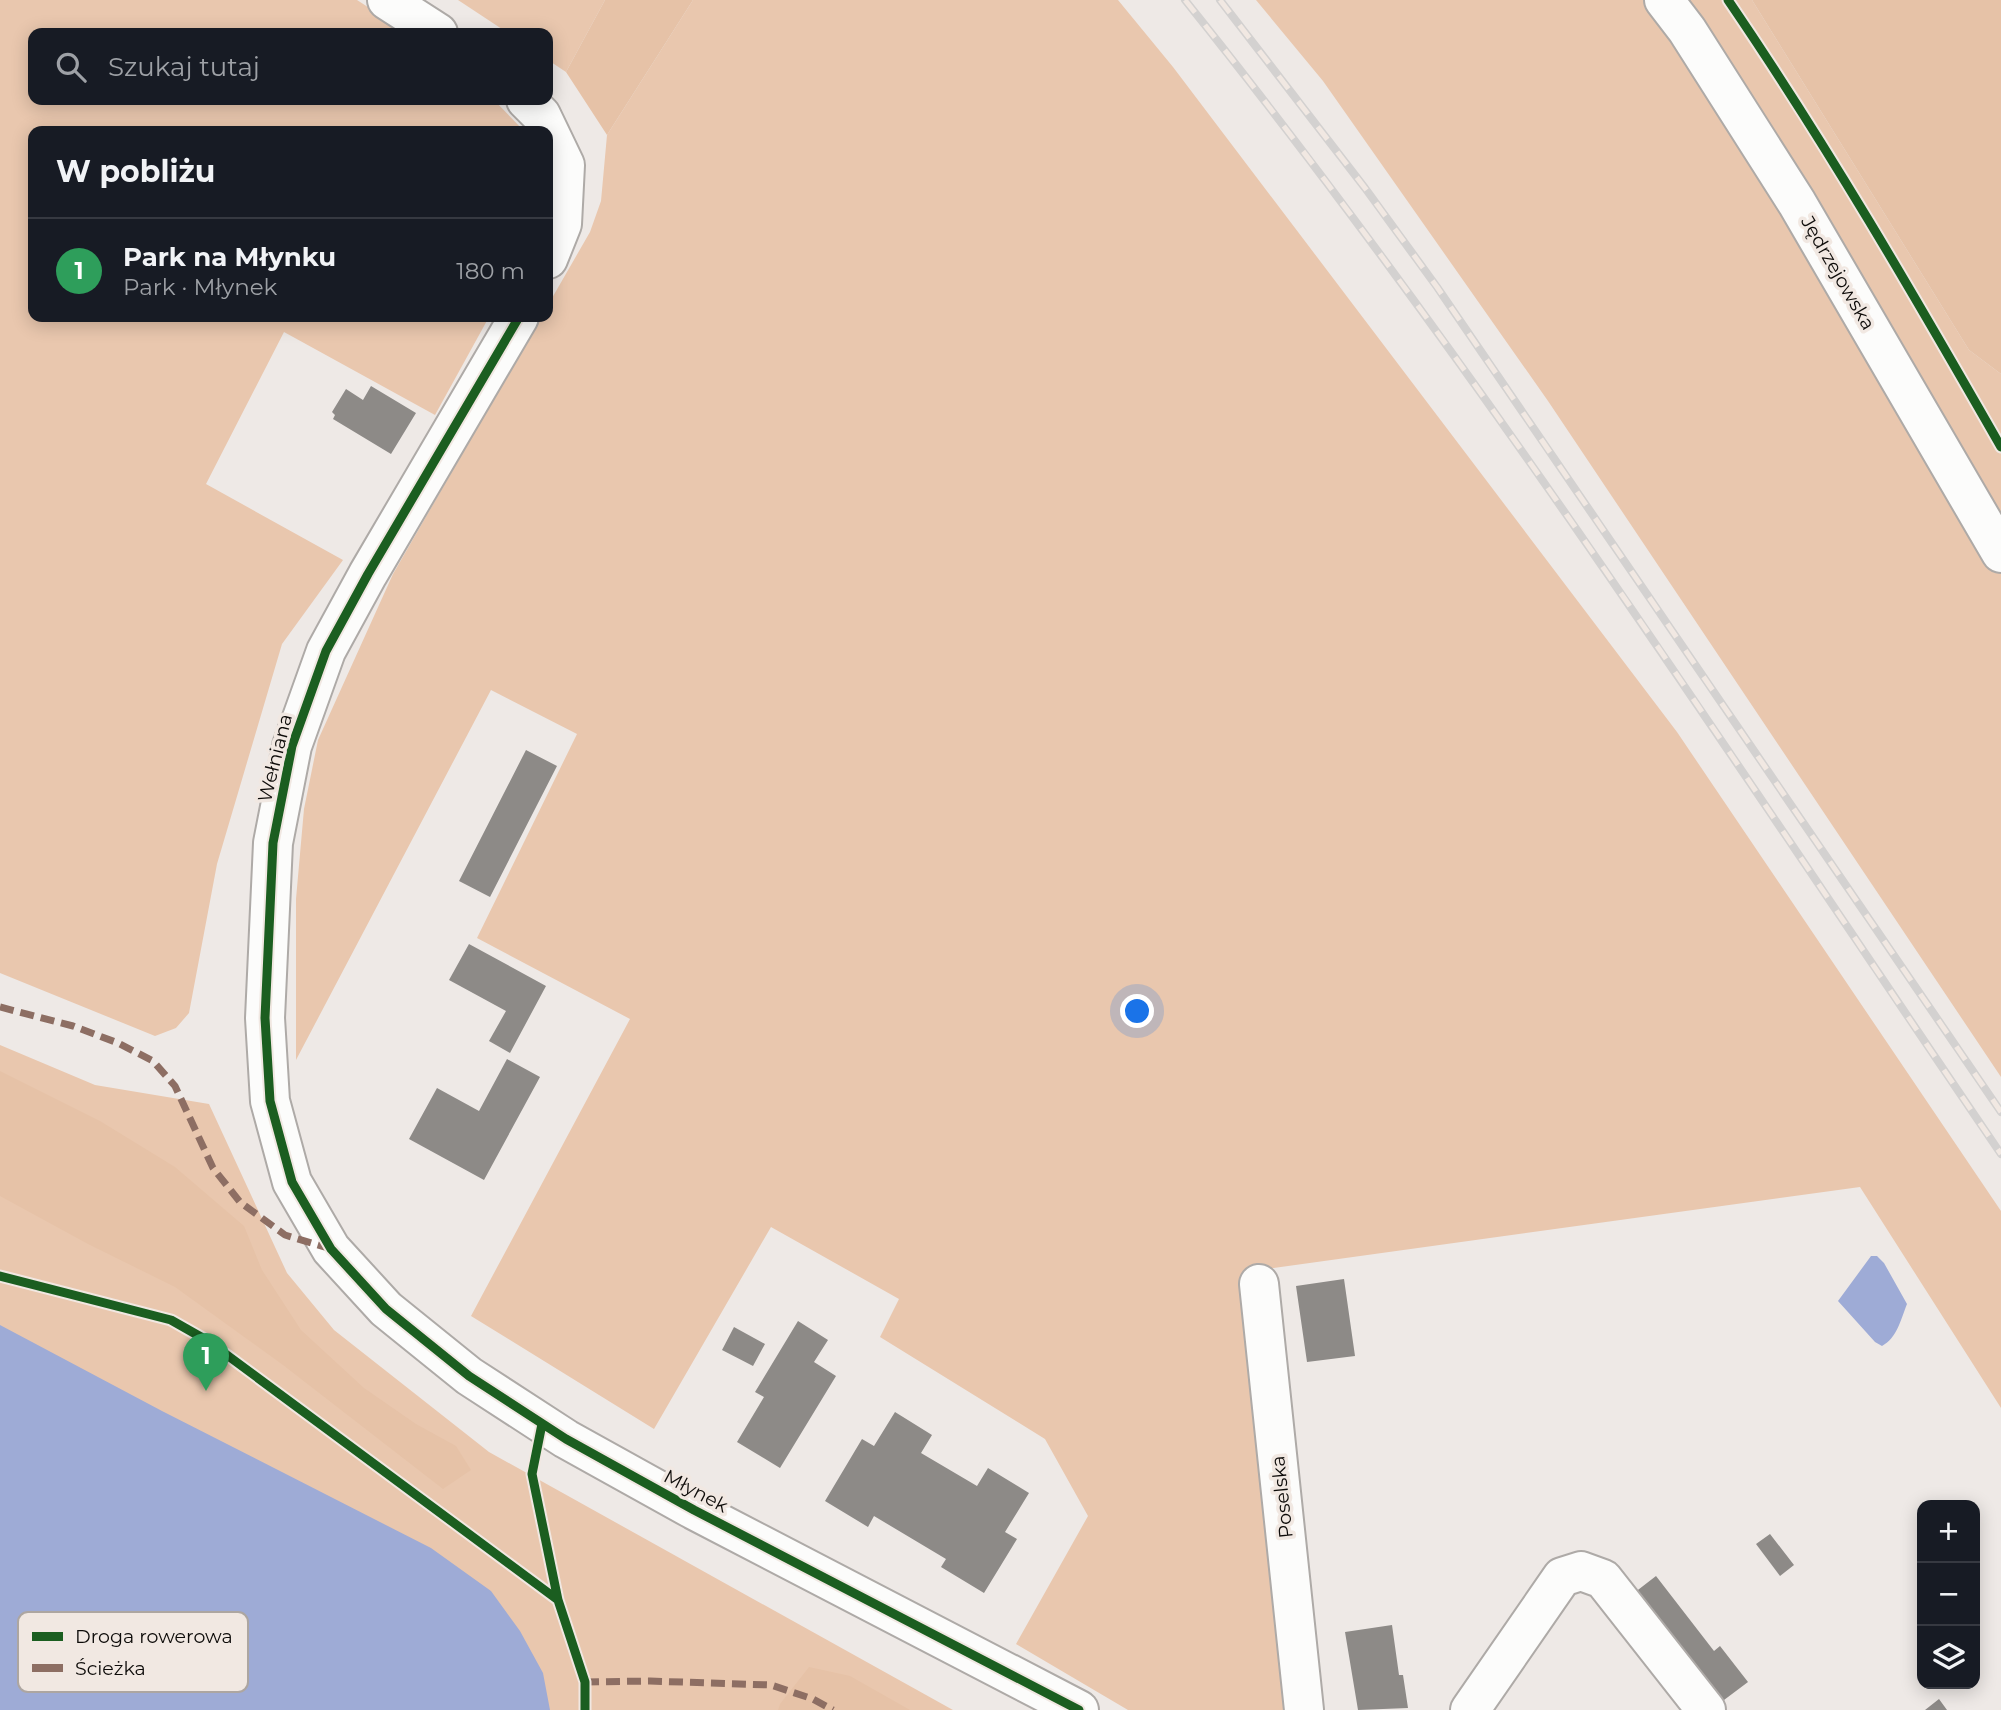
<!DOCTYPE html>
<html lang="pl">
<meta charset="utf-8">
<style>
:root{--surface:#171b24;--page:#242831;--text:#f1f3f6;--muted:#9ea1a6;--line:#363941;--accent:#aeaeae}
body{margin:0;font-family:Montserrat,sans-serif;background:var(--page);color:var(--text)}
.controls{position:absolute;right:21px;bottom:21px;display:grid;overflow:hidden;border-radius:14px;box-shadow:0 4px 18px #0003}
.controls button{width:63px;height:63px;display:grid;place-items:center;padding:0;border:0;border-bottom:2px solid var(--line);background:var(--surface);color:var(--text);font:35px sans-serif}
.you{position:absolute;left:1138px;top:1012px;width:24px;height:24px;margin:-18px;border:5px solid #fff;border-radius:50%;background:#1a73e8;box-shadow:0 0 0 10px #1a73e833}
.badge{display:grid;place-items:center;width:46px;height:46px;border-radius:50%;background:var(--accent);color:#fff;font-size:23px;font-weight:700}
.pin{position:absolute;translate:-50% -58px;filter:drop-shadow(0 2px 4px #0008)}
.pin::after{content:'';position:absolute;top:37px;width:24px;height:21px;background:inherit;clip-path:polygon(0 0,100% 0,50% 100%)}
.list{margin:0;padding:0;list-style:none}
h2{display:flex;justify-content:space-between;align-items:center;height:91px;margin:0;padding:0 28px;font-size:30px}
h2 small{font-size:23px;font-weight:400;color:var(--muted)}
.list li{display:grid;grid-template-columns:46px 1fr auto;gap:21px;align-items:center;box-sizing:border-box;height:105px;padding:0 28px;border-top:2px solid var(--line)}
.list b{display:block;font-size:26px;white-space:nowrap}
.list p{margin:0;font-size:23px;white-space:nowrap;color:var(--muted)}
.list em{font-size:23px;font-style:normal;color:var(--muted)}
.icon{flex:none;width:38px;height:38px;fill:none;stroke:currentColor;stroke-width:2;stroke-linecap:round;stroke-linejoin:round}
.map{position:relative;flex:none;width:2001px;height:1710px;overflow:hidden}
.search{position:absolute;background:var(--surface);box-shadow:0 4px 18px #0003;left:28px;top:28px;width:525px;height:77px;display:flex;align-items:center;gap:18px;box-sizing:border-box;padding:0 24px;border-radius:14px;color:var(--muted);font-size:26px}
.panel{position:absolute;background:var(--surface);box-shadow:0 4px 18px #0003;left:28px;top:126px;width:525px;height:196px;border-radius:14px}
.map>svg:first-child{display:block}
</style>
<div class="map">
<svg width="2001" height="1710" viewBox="0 0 2001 1710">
<rect width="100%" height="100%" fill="#eee9e6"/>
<!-- green -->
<path fill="#e9c7ae" d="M0,0H357L408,33H33V100H494L524,131H33V317H489L435,415L284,332L206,484L343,560L282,644L217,864L189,1013L176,1028L155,1036L0,973Z
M458,0H605L566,72L548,60V33H508Z
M693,0H1118L1173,67L1677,732L2001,1211V1408L1860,1187L1244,1272L1286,1710H1128L1016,1644L1088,1516L1045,1439L880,1337L899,1299L771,1227L654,1429L471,1316L630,1019L477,938L577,734L491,690L296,1060V899L304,809L318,740L393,574L541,317H548V305L590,232L601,201L607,135Z
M1256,0H1752L1969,350L2001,374V1077L1548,401L1323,81Z
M0,1045L95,1085L209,1104L287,1273L334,1330L489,1452L953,1710H0Z"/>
<!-- forest -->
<path fill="#e6c2a7" d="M605,0H693L607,135L566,72Z
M1752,0H2001V374L1969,350Z
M0,1071L100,1121L175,1167L244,1226L262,1270L301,1330L364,1388L416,1424L456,1446L471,1470L443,1489L283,1365L175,1287L88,1244L0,1196Z
M809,1667L850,1676L910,1710H778L780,1704Z"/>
<!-- water -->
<path fill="#9eabd6" d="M1871,1256H1877L1884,1263L1907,1304C1901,1319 1897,1338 1882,1346L1875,1342L1838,1301Z
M0,1325L162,1411L431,1548L491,1591L520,1631L543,1673L550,1710H0Z"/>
<!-- building -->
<path fill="#8d8a87" d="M371,386L416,413L391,454L333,419L335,415L332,412L346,389L363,400Z
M526,750L557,766L490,897L459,881Z
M469,944L546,986L510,1053L489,1041L506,1011L449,980Z
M507,1059L540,1077L484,1180L409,1139L437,1088L479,1111Z
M1344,1279L1355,1356L1307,1362L1296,1286Z
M798,1321L828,1340L814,1362L836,1376L780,1468L737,1442L764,1397L755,1392Z
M734,1327L765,1344L753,1366L722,1350Z
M895,1412L932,1435L921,1453L977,1486L988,1468L1029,1493L1005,1532L1017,1539L984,1593L941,1567L946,1559L874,1516L868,1527L825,1501L862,1439L874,1446Z
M1770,1534L1794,1565L1780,1576L1756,1544Z
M1656,1576L1714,1651L1720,1646L1748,1682L1720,1703L1634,1593Z
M1392,1625L1399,1675H1403L1408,1708L1358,1710L1345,1632Z
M1939,1699L1947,1710H1925Z"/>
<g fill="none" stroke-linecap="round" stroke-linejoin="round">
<!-- minor casing -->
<g stroke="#aeaaa7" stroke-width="42">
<path id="minor" d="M1664,0L1687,30L1797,203L2001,553
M1259,1284L1304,1710
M1470,1710L1562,1577L1581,1571L1603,1579L1706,1710"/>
</g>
<!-- tertiary casing -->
<g stroke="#aeaaa7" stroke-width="42">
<path id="tertiary" d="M387,0L438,33
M526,100L541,115L565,165L562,224L548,259
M519,317L368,574L326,651L292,746L273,843L265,1018L270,1101L292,1182L331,1249L386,1309L469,1376L566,1439L694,1510L1079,1710"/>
</g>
<!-- minor -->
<use href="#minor" stroke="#fcfcfb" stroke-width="38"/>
<!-- tertiary -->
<use href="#tertiary" stroke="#fcfcfb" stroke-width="38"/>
<!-- rail casing -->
<g stroke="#d3d1d0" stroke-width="8">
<path id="rail" d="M1185,0C1480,368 1736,765 2001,1154
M1220,0L1365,188L1437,287L2001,1112"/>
</g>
<!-- rail -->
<use href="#rail" stroke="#f1e8e2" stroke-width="5" stroke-dasharray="16" stroke-linecap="butt"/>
<!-- quiet -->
<path stroke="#8d6e63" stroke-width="7" stroke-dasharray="14 7" stroke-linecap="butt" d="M0,1007L73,1026L118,1043L153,1061L175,1086L213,1168L240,1202L285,1235L331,1249
M585,1682L650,1681L771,1685L813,1699L833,1710"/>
<!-- cycleway casing -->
<g stroke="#f1e8e2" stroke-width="13">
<path id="cycleway" d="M1728,0C1827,145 1914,295 2001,447
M519,317L368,574L326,651L292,746L273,843L265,1018L270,1101L292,1182L331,1249L386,1309L469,1376L566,1439L694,1510L1079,1710
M0,1276L171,1320L208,1341L558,1600L585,1682V1710
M542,1424L532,1474L558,1600"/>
</g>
<!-- cycleway -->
<use href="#cycleway" stroke="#1b5e20" stroke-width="9"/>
</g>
<g text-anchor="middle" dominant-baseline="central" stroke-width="7" stroke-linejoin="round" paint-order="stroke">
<!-- street labels -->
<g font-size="19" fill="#0d0b09" stroke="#f1e8e2">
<text transform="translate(1838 273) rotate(60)">Jędrzejowska</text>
<text transform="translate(275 758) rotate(-76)">Wełniana</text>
<text transform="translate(696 1491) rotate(28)">Młynek</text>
<text transform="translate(1282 1497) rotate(-96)">Poselska</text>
</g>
</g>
<!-- legend -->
<rect x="18" y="1612" width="230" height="80" rx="10" fill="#f1e8e2" stroke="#ada6a1" stroke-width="2"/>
<rect x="32" y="1632" width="31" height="9" fill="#1b5e20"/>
<rect x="32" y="1664" width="31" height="8" fill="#8d6e63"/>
<g font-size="19" fill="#0d0b09">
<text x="75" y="1643">Droga rowerowa</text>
<text x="75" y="1675">Ścieżka</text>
</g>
</svg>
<div class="controls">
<button>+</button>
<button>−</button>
<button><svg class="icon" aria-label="layers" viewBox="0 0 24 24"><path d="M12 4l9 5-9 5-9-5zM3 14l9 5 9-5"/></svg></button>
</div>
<div class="you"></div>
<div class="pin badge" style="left:206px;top:1391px;background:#2e9e5b">1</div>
<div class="search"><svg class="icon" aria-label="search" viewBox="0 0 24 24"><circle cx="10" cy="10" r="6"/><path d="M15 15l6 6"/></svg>Szukaj tutaj</div>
<section class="panel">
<h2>W pobliżu<small></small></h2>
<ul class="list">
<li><span class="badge" style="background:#2e9e5b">1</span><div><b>Park na Młynku</b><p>Park · Młynek</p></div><em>180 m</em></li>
</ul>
</section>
</div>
